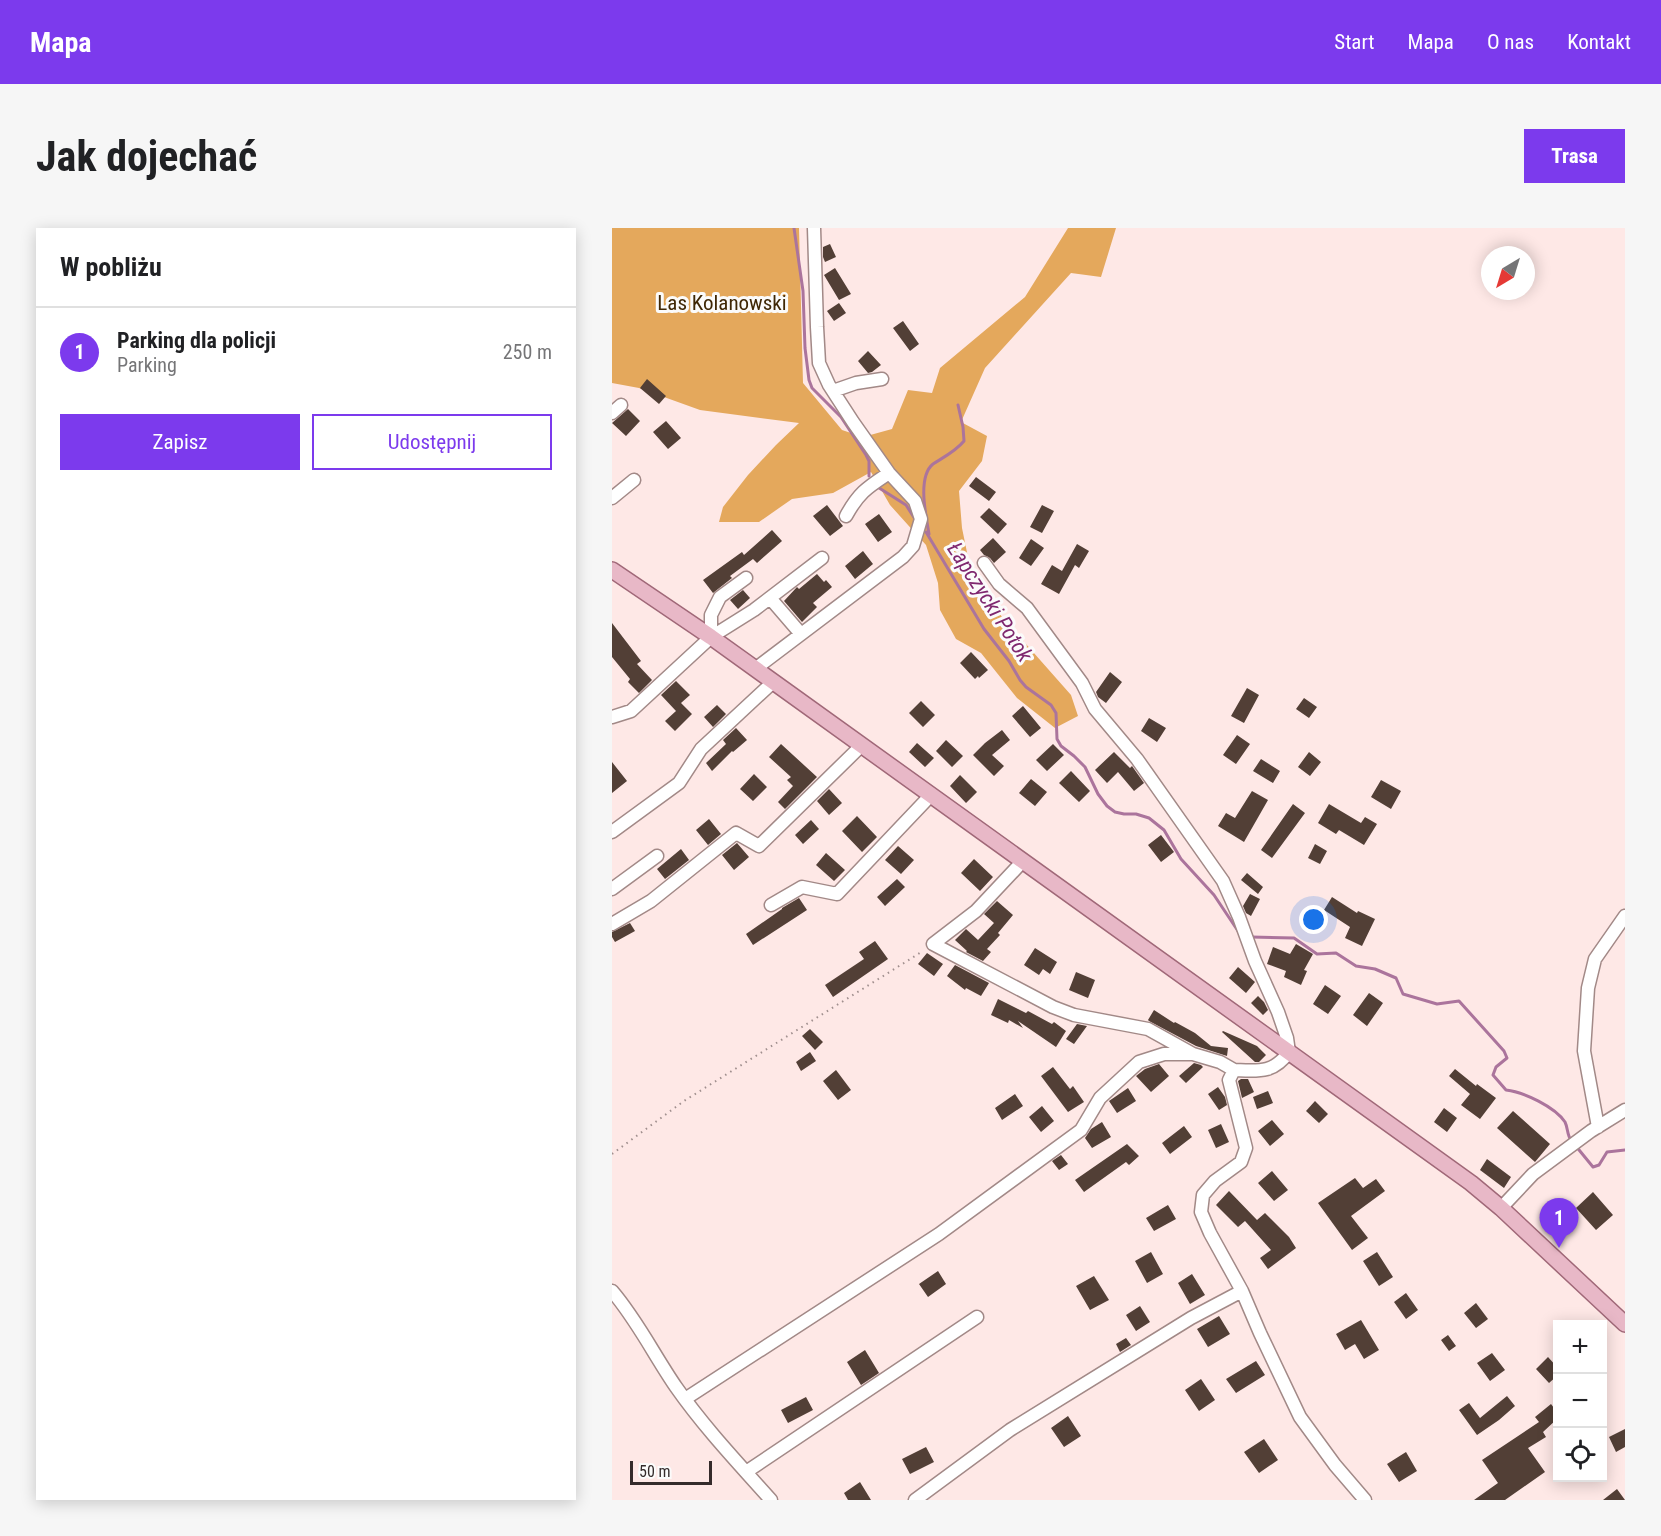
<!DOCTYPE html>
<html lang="pl">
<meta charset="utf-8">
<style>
:root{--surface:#fff;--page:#f6f6f6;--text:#202124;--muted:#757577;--line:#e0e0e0;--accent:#7c3aed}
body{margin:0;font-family:"Roboto Condensed",sans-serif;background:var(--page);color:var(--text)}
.controls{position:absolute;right:18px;bottom:18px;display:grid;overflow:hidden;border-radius:0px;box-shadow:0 3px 15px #0003}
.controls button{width:54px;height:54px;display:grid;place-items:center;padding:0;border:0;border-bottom:2px solid var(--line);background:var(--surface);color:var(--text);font:30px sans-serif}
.compass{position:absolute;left:869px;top:18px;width:54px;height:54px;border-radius:50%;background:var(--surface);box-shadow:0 3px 15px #0003;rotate:218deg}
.scale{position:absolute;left:18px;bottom:15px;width:82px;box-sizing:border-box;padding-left:6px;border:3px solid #352b2b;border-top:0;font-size:16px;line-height:21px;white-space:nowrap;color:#352b2b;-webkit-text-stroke:4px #fbfbfb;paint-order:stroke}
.you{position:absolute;left:702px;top:692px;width:21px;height:21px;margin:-15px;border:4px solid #fff;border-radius:50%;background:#1a73e8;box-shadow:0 0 0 9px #1a73e833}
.badge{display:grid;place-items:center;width:39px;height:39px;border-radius:50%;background:var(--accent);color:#fff;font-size:20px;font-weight:700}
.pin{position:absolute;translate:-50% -50px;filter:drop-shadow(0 2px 3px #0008)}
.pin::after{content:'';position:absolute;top:32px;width:21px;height:18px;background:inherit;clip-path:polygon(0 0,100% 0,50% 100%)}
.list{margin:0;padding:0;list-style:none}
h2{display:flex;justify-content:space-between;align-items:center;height:78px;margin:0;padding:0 24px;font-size:26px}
h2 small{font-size:20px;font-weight:400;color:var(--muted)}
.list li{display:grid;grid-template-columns:39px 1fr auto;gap:18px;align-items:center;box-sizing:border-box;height:90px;padding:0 24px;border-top:2px solid var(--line)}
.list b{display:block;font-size:22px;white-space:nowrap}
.list p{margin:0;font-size:20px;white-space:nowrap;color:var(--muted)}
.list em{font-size:20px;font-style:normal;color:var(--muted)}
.actions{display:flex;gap:12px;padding:18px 24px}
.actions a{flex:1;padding:14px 0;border:2px solid var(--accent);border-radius:0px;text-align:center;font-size:21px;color:var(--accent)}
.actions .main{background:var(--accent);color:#fff}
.icon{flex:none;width:33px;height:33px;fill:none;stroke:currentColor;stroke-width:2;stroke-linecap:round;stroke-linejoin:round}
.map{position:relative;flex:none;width:1013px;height:1272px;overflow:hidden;border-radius:0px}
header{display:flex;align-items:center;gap:36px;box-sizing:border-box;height:84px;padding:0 30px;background:var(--accent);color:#fff}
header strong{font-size:28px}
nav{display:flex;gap:33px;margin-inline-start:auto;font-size:21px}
.intro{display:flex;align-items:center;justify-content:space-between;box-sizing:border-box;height:144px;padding:0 36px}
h1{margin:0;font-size:42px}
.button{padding:15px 27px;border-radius:0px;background:var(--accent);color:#fff;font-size:21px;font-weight:700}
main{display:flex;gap:36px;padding:0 36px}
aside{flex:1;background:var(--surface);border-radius:0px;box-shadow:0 3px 15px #0003}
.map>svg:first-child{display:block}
</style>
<header>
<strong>Mapa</strong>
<nav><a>Start</a><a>Mapa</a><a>O nas</a><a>Kontakt</a></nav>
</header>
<div class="intro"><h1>Jak dojechać</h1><a class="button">Trasa</a></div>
<main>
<aside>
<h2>W pobliżu<small></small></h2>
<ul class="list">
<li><span class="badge">1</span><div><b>Parking dla policji</b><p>Parking</p></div><em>250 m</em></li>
</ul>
<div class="actions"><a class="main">Zapisz</a><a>Udostępnij</a></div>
</aside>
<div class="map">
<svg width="1013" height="1272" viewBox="0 0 1013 1272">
<rect width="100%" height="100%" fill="#fee8e6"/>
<!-- forest -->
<path fill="#e4a85c" d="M0,0H187L191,155L230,202L251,209L280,201L296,162L320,165L328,140L413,69L456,0H504L489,49L459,45L373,140L349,194L375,208L370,233L347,263L350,300L359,344L390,389L459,467L466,488L443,500L405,470L369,425L344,411L328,382L326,355L314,317L278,277L259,244L221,265L180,271L147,294H107L111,279L136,247L164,217L187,195L88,182L27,160L0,155Z"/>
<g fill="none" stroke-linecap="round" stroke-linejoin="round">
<!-- stream -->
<path stroke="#ab749c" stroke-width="3" d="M182,0L191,63L193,120L197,152L200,160L229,189L254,227L257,233V248
M264,258L294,277L303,291
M314,304L372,401L397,433L408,452L414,459L439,477L444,485L445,511L449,518L462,528L473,539L486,566L495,578L503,584L512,586H524L537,590L552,602L569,631L602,667L628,706
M317,306C314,288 305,249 321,236C332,229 344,223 352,213L351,199L346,177
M639,709L682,710L705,726L724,725L744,738L763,741L784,750L791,766L825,776L847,773L892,823L895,830L884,839L881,847L894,862C912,864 943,879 953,894C956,900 955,907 959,912
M963,917L981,939L987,937L995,924L1013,922"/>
</g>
<!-- building -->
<path fill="#523f36" d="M218,16L224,29L213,34L211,29V19Z
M223,40L239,66L227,72L212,47Z
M227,75L234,85L222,93L215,83Z
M291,93L307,116L298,123L281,100Z
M256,123L269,137L260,144L256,145L246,133Z
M35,151L54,168L47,176L28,160Z
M16,181L28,193L14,208L0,195Z
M54,193L69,210L56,221L41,204Z
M364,249L384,264L377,273L357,258Z
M215,277L231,298L218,308L201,288Z
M430,277L442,283L430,305L418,299Z
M377,280L395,296L386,306L368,289Z
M267,286L280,304L266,314L253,296Z
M160,302L170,313L145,335L141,331L118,348L120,350L101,365L91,352L130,324L132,327Z
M381,310L394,324L382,335L378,330L372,327L368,322Z
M419,311L432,320L419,338L407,330Z
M465,316L477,323L467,340L463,337L447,366L429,356L440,337L450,343Z
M251,323L261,336L243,351L233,338Z
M205,346L212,354L214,352L220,359L201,375L205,379L190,394L172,373L185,359L187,361Z
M131,362L138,370L126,381L118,372Z
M0,395L29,433L25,436L40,452L27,465L16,454L18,451L0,429Z
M359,424L376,442L367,450L366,448L363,451L348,435Z
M498,444L510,454L494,475L486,469L484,464Z
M64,453L78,467L69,475L80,486L63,503L53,493L64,483L49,467Z
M635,460L647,467L632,495L619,488Z
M692,470L705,479L697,490L684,481Z
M309,473L323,487L311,499L297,485Z
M105,477L114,486L101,499L92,489Z
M411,478L429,500L418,509L400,488Z
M537,490L554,500L545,514L529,503Z
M124,500L135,512L121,524L120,523L100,543L94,535L114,516L111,512Z
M390,502L398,512L380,527L392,538L382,548L361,527L373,515Z
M625,507L638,516L624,536L611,527Z
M334,512L351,528L340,539L324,523Z
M305,515L322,530L313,539L297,524Z
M169,516L205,549L173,581L166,574L181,558L175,552L179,549L157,529Z
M441,516L452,527L435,543L424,532Z
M502,524L518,540L520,538L532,555L522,563L506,544L495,555L483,542Z
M697,524L709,534L698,548L686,539Z
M649,531L668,543L661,555L641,543Z
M0,534L15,553L0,565Z
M459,543L478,563L467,574L447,555Z
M142,546L155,559L141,573L128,561Z
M348,547L365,564L354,575L338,558Z
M419,551L435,564L423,578L407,565Z
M769,552L789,563L779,581L759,569Z
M217,561L230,575L217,587L205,573Z
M640,563L656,572L632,614L606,598L614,585L623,590Z
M681,576L693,585L660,630L649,622Z
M717,576L749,595L753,589L765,596L752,617L727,602L724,606L706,595Z
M245,588L265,609L250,624L230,603Z
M97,591L109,606L96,617L84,602Z
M199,592L207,601L191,616L183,607Z
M549,607L562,624L549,634L536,617Z
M125,615L137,629L122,642L110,627Z
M703,616L715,623L708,636L696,630Z
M286,618L302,632L289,646L273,632Z
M69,621L77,632L53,651L45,641Z
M214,625L233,642L222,653L204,637Z
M362,631L381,649L368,663L349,645Z
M635,645L651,659L646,666L629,652Z
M285,651L293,659L273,678L265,669Z
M638,666L648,671L639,688L634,685L631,678Z
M720,669L745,685L746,683L763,691L750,718L733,710L738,699L712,682Z
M187,670L195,682L141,717L134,706L170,681V680Z
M385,673L401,687L386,705L388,707L375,721L379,724L371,733L354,724L355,723L343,712L354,701L366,712L382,695L372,686Z
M18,695L23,703L3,714L0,709V704Z
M263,713L276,731L221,769L213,757L252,731L247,724Z
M684,716L701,726L692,742L695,743L689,757L672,749L674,743L655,736L661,719L678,726Z
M423,720L445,734L438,746L431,741L427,747L412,737Z
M315,725L331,736L322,748L306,736Z
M343,737L377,755L369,768L354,760L353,762L335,748Z
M626,739L643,754L634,765L617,750Z
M464,744L483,752L476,770L457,762Z
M713,757L729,768L716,786L701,776Z
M757,765L771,775L755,798L741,787Z
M646,768L652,774L656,782L651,787L639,775Z
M386,771L414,785L416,783L440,796L442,794L454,803L444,819L406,793L411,800L397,792L396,795L379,787Z
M542,782L562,795L563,794L583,805L599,818L616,820L615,828L584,818L537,793L536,792Z
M465,796L475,798L462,816L454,811Z
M198,801L211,814L203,822L190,808Z
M611,803L645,818L654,827L647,834H643L610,804Z
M198,824L204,833L189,843L184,834Z
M582,835L589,837L591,839L574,855L567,848Z
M547,836L557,848L539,864L524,848L533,841Z
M441,839L458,861L461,858L472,874L456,884L429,848Z
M843,841L864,858L865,856L884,870L868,891L849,877L858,866L837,848Z
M224,842L239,862L226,872L211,853Z
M629,851H636L642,864L630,870L626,853Z
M606,859L613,869L615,877L607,882L596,866Z
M516,860L524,873L505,885L497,873Z
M656,863L661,875L645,881L641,869Z
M403,866L411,878L390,892L383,880Z
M703,873L716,886L707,895L694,883Z
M430,878L442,893L429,904L417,889Z
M832,880L845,890L835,904L822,894Z
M901,883L938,916L923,934L885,900Z
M660,892L672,906L658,918L646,903Z
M490,894L499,909L480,920L473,910L479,901Z
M609,896L617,914L604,920L596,902Z
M572,898L580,909L558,926L550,915Z
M515,916L527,928L517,937L514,934L472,964L463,952Z
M449,927L456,936L447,942L440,933Z
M875,931L899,949L892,960L868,942Z
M660,943L676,962L662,973L646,955Z
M743,950L751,960L764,951L773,963L739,988L756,1010L740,1022L706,975Z
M617,963L645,992L653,985L677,1009L684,1020L656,1041L648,1030L659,1022L633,993L626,999L604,977Z
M981,964L1001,987L984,1002L964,980Z
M556,977L564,991L542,1003L534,990Z
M539,1024L551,1046L535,1055L523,1033Z
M765,1024L781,1049L767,1058L751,1033Z
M326,1043L334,1056L316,1069L307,1056Z
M580,1046L593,1067L578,1076L566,1055Z
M482,1048L497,1072L478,1082L464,1058Z
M794,1065L806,1082L794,1091L782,1074Z
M864,1075L876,1091L864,1100L852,1085Z
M528,1078L538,1094L524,1103L514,1087Z
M607,1088L618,1106L596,1119L585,1101Z
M749,1092L767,1122L752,1131L743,1116L733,1122L724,1106Z
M836,1107L844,1118L837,1123L829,1112Z
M514,1110L519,1117L508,1124L504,1116Z
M253,1122L267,1145L249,1157L235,1134Z
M880,1125L893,1142L878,1153L865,1135Z
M936,1129L945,1139V1148L937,1155L924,1141Z
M644,1133L653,1147L624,1165L614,1151Z
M589,1151L603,1172L587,1183L573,1162Z
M895,1168L903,1178L887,1192L865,1207L847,1182L857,1175L868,1190Z
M194,1169L201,1182L176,1195L169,1182Z
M939,1176L945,1184V1191L931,1204L934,1209L916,1220L933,1244L893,1272H862L886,1255L870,1232L927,1194L923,1189Z
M456,1188L469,1208L452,1219L439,1200Z
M1013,1201V1219L1004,1224L997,1209Z
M652,1211L666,1232L647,1245L632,1224Z
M314,1219L322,1234L298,1246L290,1231Z
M794,1224L805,1243L787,1254L775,1236Z
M248,1254L259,1272H236L232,1265Z
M1005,1261L1013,1272H991Z"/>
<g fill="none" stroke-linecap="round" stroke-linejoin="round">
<!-- minor casing -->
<g stroke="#a28987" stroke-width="15">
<path id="minor" d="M221,163L244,155L270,151
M0,185L9,177
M0,270L22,252
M234,288C247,264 256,259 277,245
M372,335L387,356L415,380L470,455L483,481L525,531L611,653L627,689L643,733L666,784L675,810L677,824C661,846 646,843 622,842L617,852L634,920L629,934L603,953L591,967L589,984L598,1005L630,1063L648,1105L688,1189L723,1237L753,1272
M158,370L189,406
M99,409V387L108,369L134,350
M143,441L291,329L301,318L309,291L303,273L277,245L241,194L217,157L207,135L205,99L202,0
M0,489L19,483L99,409L142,382L210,330
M0,604L67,555L89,521L161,454
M411,633L364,683L321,716L441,779L462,787L536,801L581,826L608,834L622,842
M0,661L45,628
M159,677L190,659L225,666L319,567
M0,696L39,673L124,605L147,618L250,517
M986,899L972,823L976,760L983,731L1013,688
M889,980L921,946L979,903L1013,882
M0,1063C25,1092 42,1127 64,1159C92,1199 126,1235 159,1272
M73,1171L327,1006L469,902L488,870L527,834L552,826H581
M134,1244L365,1089
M303,1272L398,1202L579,1090L630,1063"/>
</g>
<!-- major casing -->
<g stroke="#a06878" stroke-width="18">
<path id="major" d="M0,342L99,409L859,955L889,980L1013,1096"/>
</g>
<!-- path -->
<path stroke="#a08f8e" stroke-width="2" stroke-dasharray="1.5 4.5" stroke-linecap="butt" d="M0,926L72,873L311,723"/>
<!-- minor -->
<use href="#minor" stroke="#fff" stroke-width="12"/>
<!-- major -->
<use href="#major" stroke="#e8b8c7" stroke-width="15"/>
</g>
<g text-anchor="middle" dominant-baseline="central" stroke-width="6" stroke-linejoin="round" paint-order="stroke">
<!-- park labels -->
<g font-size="21" fill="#3f2705" stroke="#fbfbfb">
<text x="110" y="75">Las Kolanowski</text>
</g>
<!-- water labels -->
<g font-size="22" font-style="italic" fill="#7f286f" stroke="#fbfbfb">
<text transform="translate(378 374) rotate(57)">Łapczycki Potok</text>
</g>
</g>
</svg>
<div class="controls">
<button>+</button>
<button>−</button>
<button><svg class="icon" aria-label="locate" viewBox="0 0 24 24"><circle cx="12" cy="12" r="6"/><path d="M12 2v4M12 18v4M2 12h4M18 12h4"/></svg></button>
</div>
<svg class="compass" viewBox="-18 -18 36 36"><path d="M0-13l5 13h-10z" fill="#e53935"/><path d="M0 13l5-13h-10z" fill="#757577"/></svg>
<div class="scale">50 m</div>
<div class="you"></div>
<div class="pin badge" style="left:947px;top:1020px">1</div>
</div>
</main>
